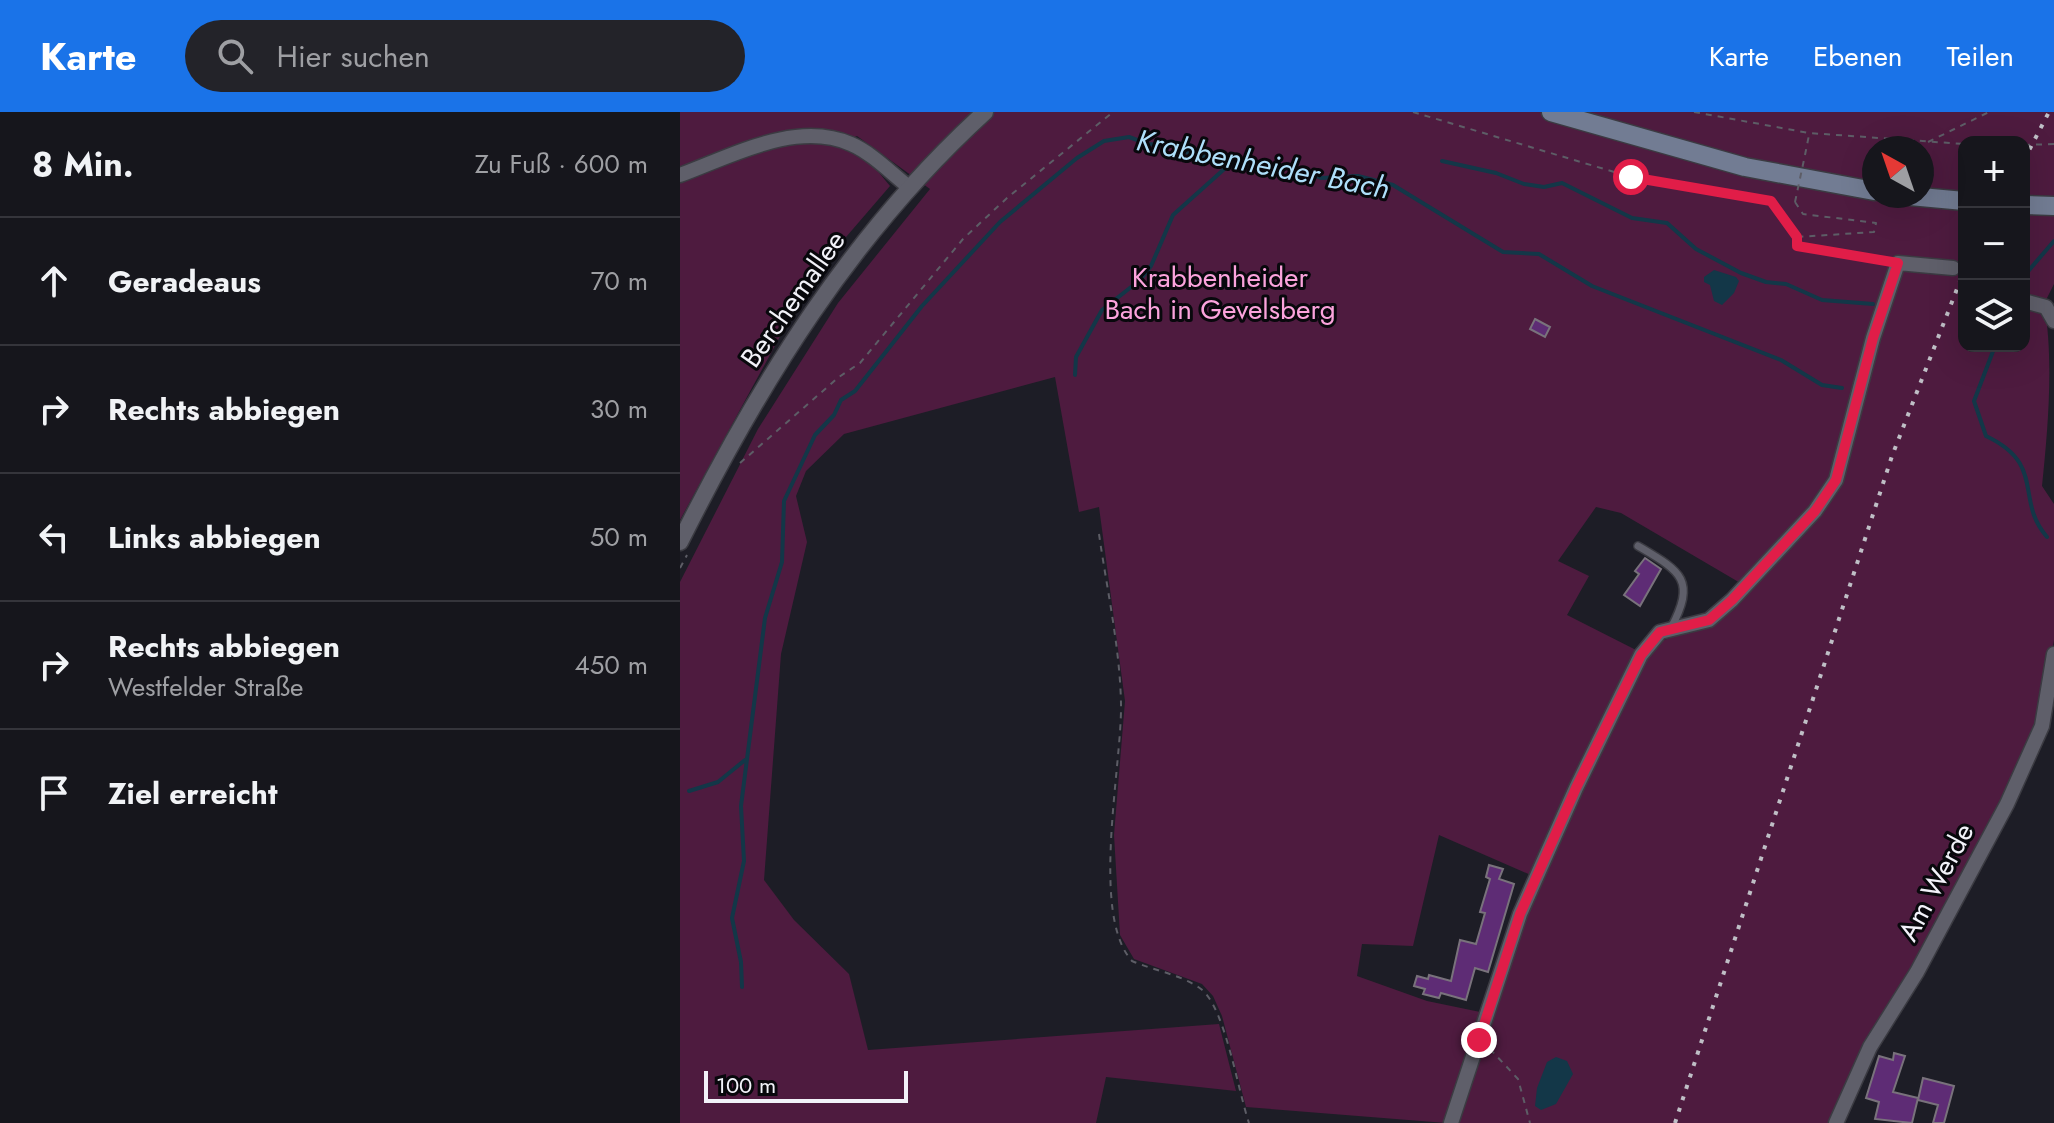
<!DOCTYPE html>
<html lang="de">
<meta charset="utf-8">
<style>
:root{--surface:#16161c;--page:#232329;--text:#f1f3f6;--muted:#9e9fa3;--line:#35353b;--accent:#1a73e8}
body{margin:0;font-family:Jost,sans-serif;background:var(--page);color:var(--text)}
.controls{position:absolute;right:24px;top:24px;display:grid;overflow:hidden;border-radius:16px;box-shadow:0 8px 32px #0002}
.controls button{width:72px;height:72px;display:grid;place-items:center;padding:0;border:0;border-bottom:2px solid var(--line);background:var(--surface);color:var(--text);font:40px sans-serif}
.compass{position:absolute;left:1182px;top:24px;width:72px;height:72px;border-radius:50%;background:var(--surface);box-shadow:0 8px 32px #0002;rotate:320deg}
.scale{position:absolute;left:24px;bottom:20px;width:204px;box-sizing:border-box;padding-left:8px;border:4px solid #f2f2f9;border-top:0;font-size:22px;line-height:28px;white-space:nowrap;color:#f2f2f9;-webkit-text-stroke:6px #08080c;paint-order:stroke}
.stop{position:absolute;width:24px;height:24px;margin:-18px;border:6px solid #e11d48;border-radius:50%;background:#fff}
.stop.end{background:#e11d48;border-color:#fff;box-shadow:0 2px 8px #0008}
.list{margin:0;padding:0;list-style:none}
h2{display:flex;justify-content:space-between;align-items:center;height:104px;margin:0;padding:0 32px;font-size:34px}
h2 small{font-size:26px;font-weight:400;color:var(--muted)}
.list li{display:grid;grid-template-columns:52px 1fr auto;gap:24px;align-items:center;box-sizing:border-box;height:128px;padding:0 32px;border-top:2px solid var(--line)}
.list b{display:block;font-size:30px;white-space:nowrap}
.list p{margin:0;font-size:26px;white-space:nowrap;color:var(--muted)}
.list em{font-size:26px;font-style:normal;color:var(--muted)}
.icon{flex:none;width:44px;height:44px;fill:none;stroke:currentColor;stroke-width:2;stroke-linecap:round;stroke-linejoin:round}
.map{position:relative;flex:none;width:1374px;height:1011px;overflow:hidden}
header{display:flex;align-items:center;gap:48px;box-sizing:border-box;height:112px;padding:0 40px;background:var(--accent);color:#fff}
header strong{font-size:38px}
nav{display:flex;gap:44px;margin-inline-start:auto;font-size:28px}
.search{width:560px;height:72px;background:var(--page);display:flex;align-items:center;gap:20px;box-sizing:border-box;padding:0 28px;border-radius:44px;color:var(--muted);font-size:30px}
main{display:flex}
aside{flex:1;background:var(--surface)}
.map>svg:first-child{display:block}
</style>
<header>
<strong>Karte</strong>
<div class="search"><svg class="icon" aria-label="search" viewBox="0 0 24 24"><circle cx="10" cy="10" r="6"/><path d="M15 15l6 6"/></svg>Hier suchen</div>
<nav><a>Karte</a><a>Ebenen</a><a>Teilen</a></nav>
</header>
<main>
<aside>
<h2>8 Min.<small>Zu Fuß · 600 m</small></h2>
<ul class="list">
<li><svg class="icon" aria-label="ahead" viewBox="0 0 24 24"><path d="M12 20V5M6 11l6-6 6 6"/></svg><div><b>Geradeaus</b></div><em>70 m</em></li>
<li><svg class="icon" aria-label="right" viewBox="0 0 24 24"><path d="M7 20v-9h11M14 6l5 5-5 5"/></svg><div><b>Rechts abbiegen</b></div><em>30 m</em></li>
<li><svg class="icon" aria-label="left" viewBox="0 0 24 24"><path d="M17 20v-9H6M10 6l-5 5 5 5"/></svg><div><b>Links abbiegen</b></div><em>50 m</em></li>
<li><svg class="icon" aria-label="right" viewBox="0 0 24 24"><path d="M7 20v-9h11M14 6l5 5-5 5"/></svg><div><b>Rechts abbiegen</b><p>Westfelder Straße</p></div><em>450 m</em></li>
<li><svg class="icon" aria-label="arrive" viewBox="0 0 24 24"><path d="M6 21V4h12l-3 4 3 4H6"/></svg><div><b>Ziel erreicht</b></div></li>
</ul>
</aside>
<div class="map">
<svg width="1374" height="1011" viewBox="0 0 1374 1011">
<rect width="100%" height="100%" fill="#1d1d26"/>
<!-- green -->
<path fill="#4e1b3f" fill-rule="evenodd" d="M0,0H1374V172L1364,192C1374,246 1368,317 1362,374L1374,392V528L1360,614L1324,692L1189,934L1161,1011H773L817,880L866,750L958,556L979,530L1027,512L1153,369L1062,472L941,401L916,395L878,449L909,464L887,503L958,539L853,764L759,723L733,834L682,832L677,864L747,889L805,901L766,1011L566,995L542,904L533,884L522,872L454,847L440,823L434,723L445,589L419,395L399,400L375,265L164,322L126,359L116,384L127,430L101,542L84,768L114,808L169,862L188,938L539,912L556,979L426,965L416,1011H0V470L78,317L158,191L250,77L177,24L159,32L191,51L210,74L154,139L109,208L0,408ZM1284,30H1344V234H1284ZM1194,36H1242V84H1194Z"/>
<!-- water -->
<path fill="#133748" d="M1034,158L1056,165L1059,169L1054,181L1042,193L1034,189L1030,173L1024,170V165Z
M876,945L887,949L893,962L876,992L861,998L855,994L857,976L867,950Z"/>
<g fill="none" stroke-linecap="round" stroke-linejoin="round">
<!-- stream -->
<path stroke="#133748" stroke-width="4" d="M762,49L816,61L844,72L864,75L882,71L952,106L987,111L1016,137L1061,161L1086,170L1106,172L1142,188L1193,192
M1344,164L1374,129
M1315,234L1294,289L1306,324C1367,353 1334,387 1367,425
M395,263L396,245L422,198L460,168L471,154L493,103L551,51
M9,679L38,670L65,648
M62,875L61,850L52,806L64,749L61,694L85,506L102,450L104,389L135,323L154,303L161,288L175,279L242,194L320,110L397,46L424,29L449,25L468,32L494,34L514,44H534L564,54L613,55L641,66L678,64L713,73L823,140L859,142L912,174L1101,248L1142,273L1162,276"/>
</g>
<!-- building -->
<path fill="#5e2c75" stroke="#79727c" stroke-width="2" d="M855,207L870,215L865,225L850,217Z
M965,446L981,457L960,494L944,483L959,462L955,459Z
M809,753L823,757L819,767L834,772L808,860L795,856L786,888L761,881L759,886L743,882L745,877L734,874L737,864L748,867L749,863L771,869L780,828L796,832L805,801L800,800L810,767L806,765Z
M1214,941L1225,944L1213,980L1238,986L1232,1011L1195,1007L1199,990L1186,986L1199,944L1213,948Z
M1243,966L1274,974L1264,1011H1253L1258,993L1238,988Z"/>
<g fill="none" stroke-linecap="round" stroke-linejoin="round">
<!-- service casing -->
<g stroke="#3b3b42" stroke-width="10">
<path id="service" d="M958,434C1000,459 1017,467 991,516"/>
</g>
<!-- minor casing -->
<g stroke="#3b3b42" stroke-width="17">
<path id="minor" d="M0,63C52,44 116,8 171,32C192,41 212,62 230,76
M1344,189L1366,195L1374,209
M771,1011L840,802L896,676L961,543L980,520L1029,508L1052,488L1135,399L1156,368L1193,226L1218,151L1273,156
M1156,1011L1190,935L1237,860L1327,692L1362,614L1374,542"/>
</g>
<!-- tertiary casing -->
<g stroke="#3b3b42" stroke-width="19">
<path id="tertiary" d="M0,430C80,270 172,121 305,0"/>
</g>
<!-- secondary casing -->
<g stroke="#3b3b42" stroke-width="21">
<path id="secondary" d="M871,0L1065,55L1194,79
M1230,84L1284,89
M1344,93L1374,94"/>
</g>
<!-- path -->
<path stroke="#5d5d66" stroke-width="2" stroke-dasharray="6 6" stroke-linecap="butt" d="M733,0L951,65L1091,89L1117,125
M1014,0L1129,21L1284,32
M1248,30L1309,0
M1344,33L1374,32
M1125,43L1129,23
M1115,90L1123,102L1196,111L1194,120L1117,125V134L1202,148
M60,351L159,265L180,251L283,127L327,86L433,0
M419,422C427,478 440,536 441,592C442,654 410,803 452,849C475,859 500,862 521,877C545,895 558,979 569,1011
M0,456L7,443
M810,937L838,967L850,1011"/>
<!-- service -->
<use href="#service" stroke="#5f5f6a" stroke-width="7"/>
<!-- minor -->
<use href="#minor" stroke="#5f5f6a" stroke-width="14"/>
<!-- tertiary -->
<use href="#tertiary" stroke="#5f5f6a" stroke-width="16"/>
<!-- secondary -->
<use href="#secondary" stroke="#727c93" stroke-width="18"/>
<!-- rail -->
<path stroke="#bfbfc6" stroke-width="4" stroke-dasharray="4 8" stroke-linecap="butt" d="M1344,48L1369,0
M995,1011L1212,344L1284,159"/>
<!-- path-bridge -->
<path stroke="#5d5d66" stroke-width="2" stroke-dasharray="6 6" stroke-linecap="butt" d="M1115,90L1125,43"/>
</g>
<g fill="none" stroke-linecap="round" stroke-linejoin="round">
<!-- route -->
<path stroke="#e11d48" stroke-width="10" d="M799,928L840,802L896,676L961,543L980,520L1029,508L1052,488L1135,399L1156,368L1193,226L1218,151L1117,134V125L1091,89L951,65"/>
</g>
<g text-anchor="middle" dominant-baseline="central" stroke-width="6" stroke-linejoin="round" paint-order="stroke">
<!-- park labels -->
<g font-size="28" fill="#fba3dc" stroke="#08080c">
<text x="540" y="165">Krabbenheider<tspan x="540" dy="32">Bach in Gevelsberg</tspan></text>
</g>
<!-- street labels -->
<g font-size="28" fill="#f2f2f9" stroke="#08080c">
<text transform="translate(113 187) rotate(-55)">Berchemallee</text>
<text transform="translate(1256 770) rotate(-62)">Am Werde</text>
</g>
<!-- water labels -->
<g font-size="30" font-style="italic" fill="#aedffa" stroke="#08080c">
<text transform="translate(583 52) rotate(11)">Krabbenheider Bach</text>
</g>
</g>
</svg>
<div class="controls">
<button>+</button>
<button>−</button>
<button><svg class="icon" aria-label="layers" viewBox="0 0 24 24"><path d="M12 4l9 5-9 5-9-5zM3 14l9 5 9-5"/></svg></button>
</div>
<svg class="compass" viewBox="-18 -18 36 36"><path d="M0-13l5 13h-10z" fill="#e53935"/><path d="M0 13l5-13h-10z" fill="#9e9fa3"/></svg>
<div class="scale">100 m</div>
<div class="stop" style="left:951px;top:65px"></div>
<div class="stop end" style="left:799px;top:928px"></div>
</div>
</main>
